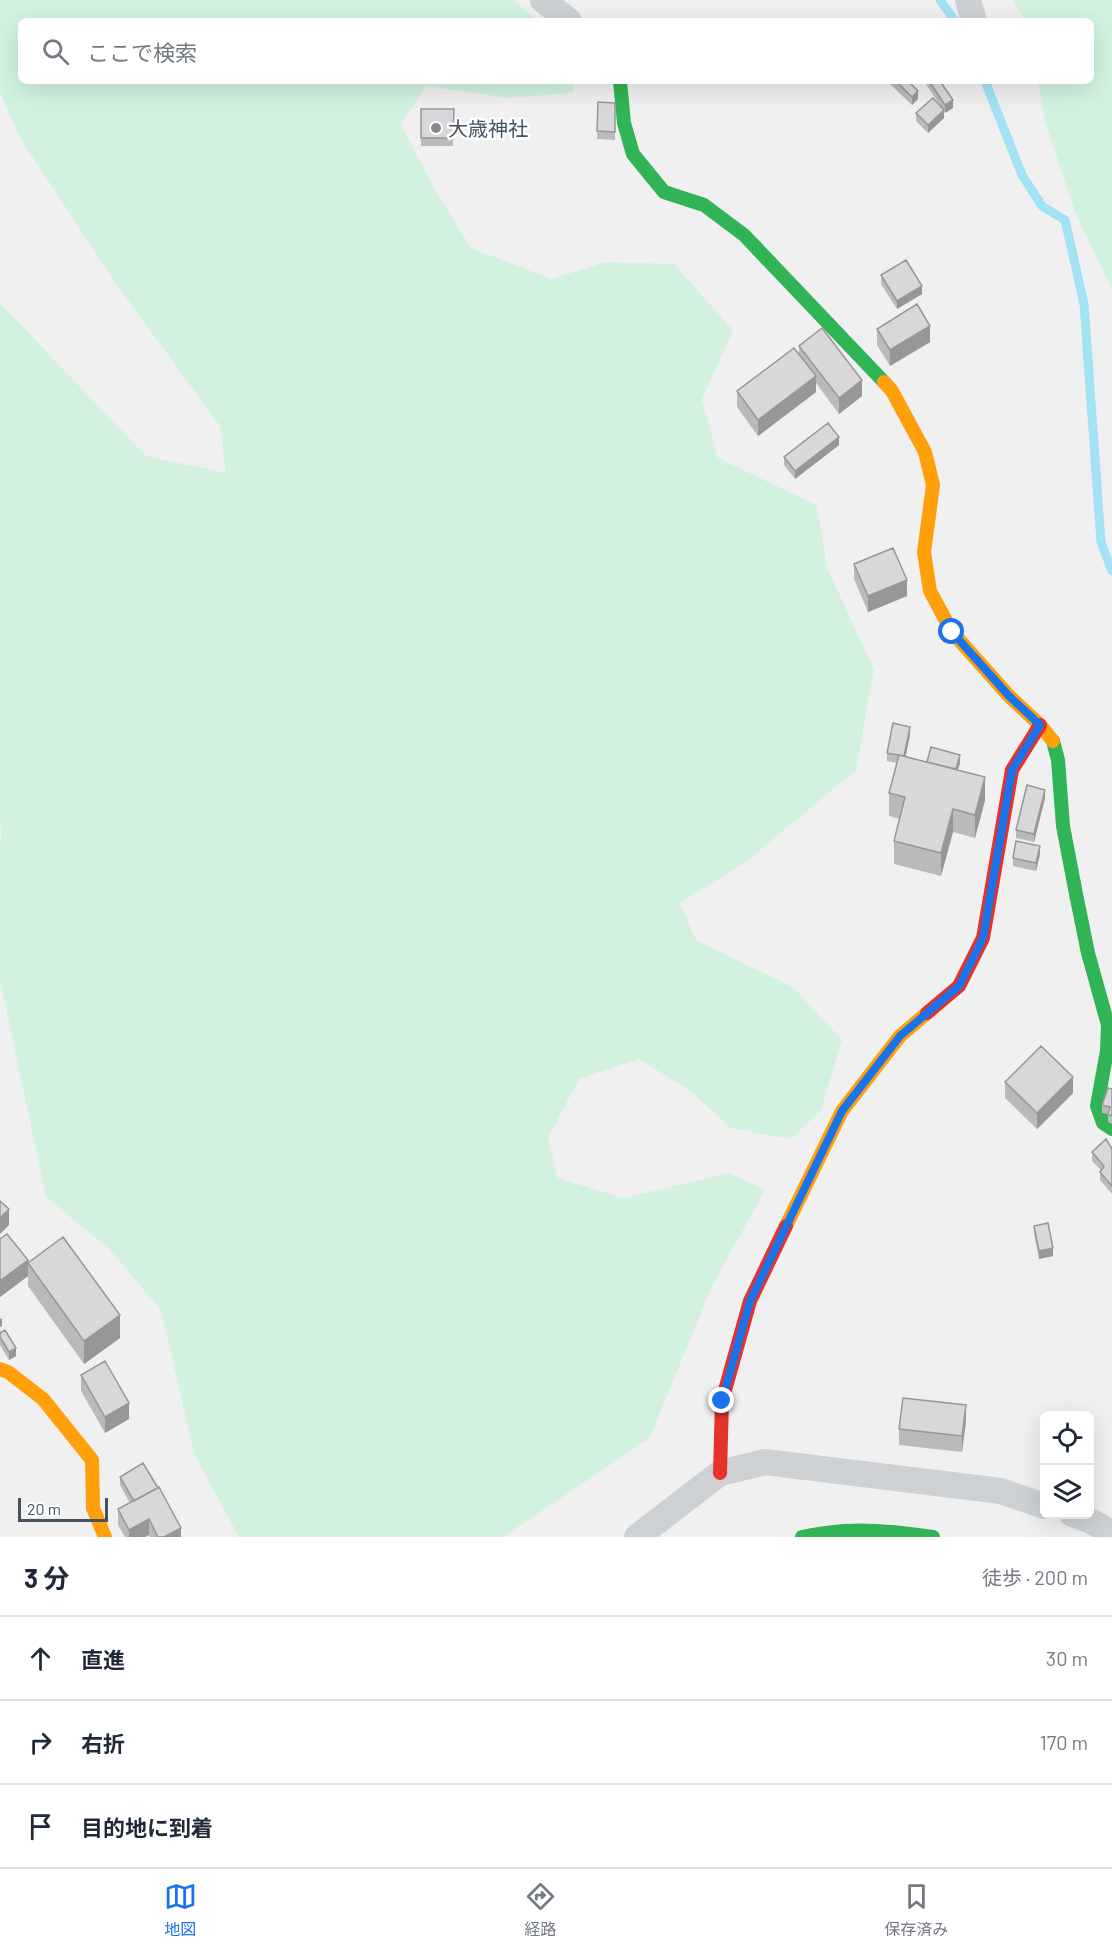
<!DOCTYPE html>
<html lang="ja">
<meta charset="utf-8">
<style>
:root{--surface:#fff;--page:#f2f2f3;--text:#1f2937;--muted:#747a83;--line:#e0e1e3;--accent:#1a73e8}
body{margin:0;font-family:Barlow,"Noto Sans JP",sans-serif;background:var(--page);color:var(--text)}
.controls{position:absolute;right:18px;bottom:18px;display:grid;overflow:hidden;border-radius:9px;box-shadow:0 6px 24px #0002}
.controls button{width:54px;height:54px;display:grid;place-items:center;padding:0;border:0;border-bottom:2px solid var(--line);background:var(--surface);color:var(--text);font:30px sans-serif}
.scale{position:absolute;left:18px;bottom:15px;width:90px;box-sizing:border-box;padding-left:6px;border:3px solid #45525f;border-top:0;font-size:16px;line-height:21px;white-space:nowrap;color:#45525f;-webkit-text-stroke:4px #fff;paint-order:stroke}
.stop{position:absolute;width:18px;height:18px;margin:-14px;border:4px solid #1a73e8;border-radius:50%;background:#fff}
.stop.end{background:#1a73e8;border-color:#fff;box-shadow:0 2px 6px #0008}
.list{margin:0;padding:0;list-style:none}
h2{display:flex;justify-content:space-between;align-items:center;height:78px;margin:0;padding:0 24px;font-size:26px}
h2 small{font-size:20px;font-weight:400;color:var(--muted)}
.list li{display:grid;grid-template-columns:39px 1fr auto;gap:18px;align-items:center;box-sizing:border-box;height:84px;padding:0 24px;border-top:2px solid var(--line)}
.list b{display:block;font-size:22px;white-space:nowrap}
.list em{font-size:20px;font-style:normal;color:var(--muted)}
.icon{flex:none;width:33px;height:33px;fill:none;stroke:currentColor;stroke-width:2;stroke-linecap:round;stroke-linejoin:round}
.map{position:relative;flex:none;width:1112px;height:1537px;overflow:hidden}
.search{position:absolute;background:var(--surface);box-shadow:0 6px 24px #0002;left:18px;right:18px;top:18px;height:66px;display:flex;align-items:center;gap:15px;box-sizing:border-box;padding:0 21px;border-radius:9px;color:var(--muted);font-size:22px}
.sheet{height:330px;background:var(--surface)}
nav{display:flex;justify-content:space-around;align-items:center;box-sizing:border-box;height:84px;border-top:2px solid var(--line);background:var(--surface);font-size:16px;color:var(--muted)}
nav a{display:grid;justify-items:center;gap:3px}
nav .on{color:var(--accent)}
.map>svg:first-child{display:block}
</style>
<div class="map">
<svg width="1112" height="1537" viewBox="0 0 1112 1537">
<rect width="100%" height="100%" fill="#f1f0f0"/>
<!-- green -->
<path fill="#d2f2df" d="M0,0H513L538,21H21V81H574L573,93L507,98L426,86L401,124L430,181L471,248L551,279L605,262L674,264L733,330L702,400L718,458L817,505L827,568L874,669L856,770L746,862L680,903L696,940L793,987L842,1040L821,1110L791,1139L730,1128L693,1093L639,1059L579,1079L548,1138L558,1178L623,1198L729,1173L765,1190L711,1288L650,1438L503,1537H239L194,1454L161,1310L109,1249L46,1197L0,980V843L2,828L0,824V303L146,456L226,473L220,426L119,288L20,138L0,93Z
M1013,0H1112V290L1075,212L1044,119L1038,81H1091V21H1026Z"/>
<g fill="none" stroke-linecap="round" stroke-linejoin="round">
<!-- stream -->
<path stroke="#a3e1f4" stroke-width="9" d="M940,0L955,21
M985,81L1022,175L1042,206L1065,220L1084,304L1101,542L1112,571"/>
<!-- street -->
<path stroke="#ced1d4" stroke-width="26" d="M543,0L569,21
M968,0L974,21
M1072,1514L1089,1520L1112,1533
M637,1537L720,1473L765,1462L1001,1491L1044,1506"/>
<!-- fast -->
<path stroke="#30b455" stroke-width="14" d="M620,81L624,123L633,154L664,192L704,205L744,235L884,382
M1053,741L1058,760L1063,826L1076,894L1088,953L1108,1025L1107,1051L1097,1106L1103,1123L1112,1129
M802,1537C848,1527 887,1530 933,1537"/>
<!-- slow -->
<path stroke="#ff9f0a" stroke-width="14" d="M884,382L892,391L925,452L933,485L924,552L930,591L952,632L1009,696L1040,725L1053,741
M786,1226L842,1111L900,1036L927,1013
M0,1369L8,1372L43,1399L92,1460L93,1508L105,1537"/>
<!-- jam -->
<path stroke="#e5322d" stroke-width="14" d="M927,1013L959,986L983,938L1012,770L1040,725
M720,1473L722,1401L750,1301L786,1226"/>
</g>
<!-- wall -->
<path fill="#bababb" d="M887,81H908L918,99L912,105Z
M924,81H940L953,108L945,113L944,111V118L928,133L916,121V113L942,108Z
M598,102L615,103V140L597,139Z
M421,109H454L453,146H421Z
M881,275L922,294L897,309L881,284Z
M877,329L930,342L890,366L877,345Z
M799,346L862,396L839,414L816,383V392L758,436L737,407V391L799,355Z
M839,445L795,479L784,465V457Z
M854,564L907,596L868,612L854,579Z
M910,735L905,756L927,762L960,763L958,770L985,800L975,838L953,832L941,876L894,864V841L900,819L889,816V793L897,763L887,761V753Z
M1045,798L1034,842L1016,838V830Z
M1040,854L1036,871L1013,866V858Z
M1005,1082L1073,1093L1037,1129L1005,1098Z
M1112,1089V1124L1108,1122V1114L1102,1113V1105Z
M1112,1149V1194L1100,1180V1172L1101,1170L1092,1161V1152Z
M1034,1226L1053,1256L1039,1259L1034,1234Z
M0,1239L28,1263L120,1338L84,1364L28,1286V1276L0,1297Z
M0,1328L1,1333L16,1356L9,1360L0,1345Z
M81,1375L129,1419L105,1433L81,1391Z
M966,1421L962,1452L899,1445V1429Z
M120,1477L181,1537H150L149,1535L145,1537H125L118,1525V1509L130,1503L120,1485Z"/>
<!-- shaded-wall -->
<path fill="#979799" d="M918,91V99L912,105V97Z
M953,100V108L945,113V105Z
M944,110V118L928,133V125Z
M922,286V294L897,309V301Z
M930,326V342L890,366V350Z
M816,376V392L758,436V420Z
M862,380V396L839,414V398Z
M839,437V445L795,479V471Z
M907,580V596L868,612V596Z
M910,727V735L904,765V756Z
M960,755V763L956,778V770Z
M985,777V800L975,838V815Z
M1045,790V798L1034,842V834Z
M953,809V832L941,876V853Z
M1040,846V854L1036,871V863Z
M1073,1077V1093L1037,1129V1113Z
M9,1209V1225L0,1234V1218Z
M1053,1248V1256L1039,1259V1251Z
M28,1260V1276L0,1297V1281Z
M120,1315V1338L84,1364V1341Z
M2,1318V1326L0,1327V1319Z
M16,1348V1356L9,1360V1352Z
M129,1403V1419L105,1433V1417Z
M966,1405V1421L962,1452V1436Z
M149,1519V1535L145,1537H129V1530Z
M181,1528V1537H164Z"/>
<!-- building -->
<path fill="#d8d8da" stroke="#979799" stroke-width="1.5" d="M896,81H908L918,91L912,97Z
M929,81H940L953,100L945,105Z
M933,98L944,110L928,125L916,113Z
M598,102L615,103V132L597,131Z
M421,109H454L453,138H421Z
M906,260L922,286L897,301L881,275Z
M917,304L930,326L890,350L877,329Z
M822,328L862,380L839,398L799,346Z
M794,348L816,376L758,420L737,391Z
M828,423L839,437L795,471L784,457Z
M893,548L907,580L868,596L854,564Z
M893,723L910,727L904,756L887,753Z
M931,747L960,755L956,769L927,762Z
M899,755L985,777L975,815L953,809L941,853L894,841L905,797L889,793Z
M1027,785L1045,790L1034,834L1016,830Z
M1016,841L1040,846L1036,863L1013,858Z
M1041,1046L1073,1077L1037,1113L1005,1082Z
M1108,1088L1112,1089V1116L1108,1114L1110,1107L1102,1105Z
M1106,1139L1112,1149V1186L1100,1172L1104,1166L1092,1152Z
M0,1201L9,1209L0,1218Z
M1048,1223L1053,1248L1039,1251L1034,1226Z
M7,1234L28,1260L0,1281V1239Z
M63,1237L120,1315L84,1341L28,1263Z
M5,1330L16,1348L9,1352L0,1337V1333Z
M105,1361L129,1403L105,1417L81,1375Z
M903,1398L966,1405L962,1436L899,1429Z
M143,1463L158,1488L134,1501L120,1477Z
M159,1487L181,1528L164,1537H158L149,1519L129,1530L118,1509Z"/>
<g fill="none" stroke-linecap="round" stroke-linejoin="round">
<!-- route -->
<path stroke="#1a73e8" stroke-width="8" d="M722,1401L750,1301L842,1111L900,1036L959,986L983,938L1012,770L1040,725L1009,696L952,632"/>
</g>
<!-- markers -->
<circle fill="#818992" stroke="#fff" stroke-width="2" cx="436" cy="128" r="6"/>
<g text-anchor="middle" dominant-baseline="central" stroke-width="5" stroke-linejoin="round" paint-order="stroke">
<!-- poi labels -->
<g font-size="20" fill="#45525f" stroke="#fff" text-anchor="start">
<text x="448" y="128">大歳神社</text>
</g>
</g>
</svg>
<div class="controls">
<button><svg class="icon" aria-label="locate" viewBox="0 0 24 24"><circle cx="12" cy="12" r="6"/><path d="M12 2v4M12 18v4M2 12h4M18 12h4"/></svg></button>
<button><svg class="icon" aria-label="layers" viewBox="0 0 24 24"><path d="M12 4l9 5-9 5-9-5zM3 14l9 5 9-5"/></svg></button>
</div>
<div class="scale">20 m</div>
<div class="stop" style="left:952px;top:632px"></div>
<div class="stop end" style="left:722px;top:1401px"></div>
<div class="search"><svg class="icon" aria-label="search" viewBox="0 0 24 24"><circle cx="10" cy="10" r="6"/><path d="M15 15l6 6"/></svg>ここで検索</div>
</div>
<section class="sheet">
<h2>3 分<small>徒歩 · 200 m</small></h2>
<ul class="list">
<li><svg class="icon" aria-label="ahead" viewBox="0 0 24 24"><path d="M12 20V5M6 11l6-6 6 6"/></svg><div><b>直進</b></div><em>30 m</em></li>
<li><svg class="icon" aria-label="right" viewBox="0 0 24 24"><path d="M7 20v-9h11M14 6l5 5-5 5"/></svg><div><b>右折</b></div><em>170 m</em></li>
<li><svg class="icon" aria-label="arrive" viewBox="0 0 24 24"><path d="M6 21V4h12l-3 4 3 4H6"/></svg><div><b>目的地に到着</b></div></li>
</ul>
</section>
<nav>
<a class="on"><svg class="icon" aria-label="map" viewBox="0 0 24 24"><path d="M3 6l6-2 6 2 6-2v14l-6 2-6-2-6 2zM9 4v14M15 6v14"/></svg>地図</a>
<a><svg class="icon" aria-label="directions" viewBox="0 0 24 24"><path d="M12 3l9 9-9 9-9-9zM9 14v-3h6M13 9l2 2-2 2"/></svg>経路</a>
<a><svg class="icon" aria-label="saved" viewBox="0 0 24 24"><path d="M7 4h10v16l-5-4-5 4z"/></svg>保存済み</a>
</nav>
